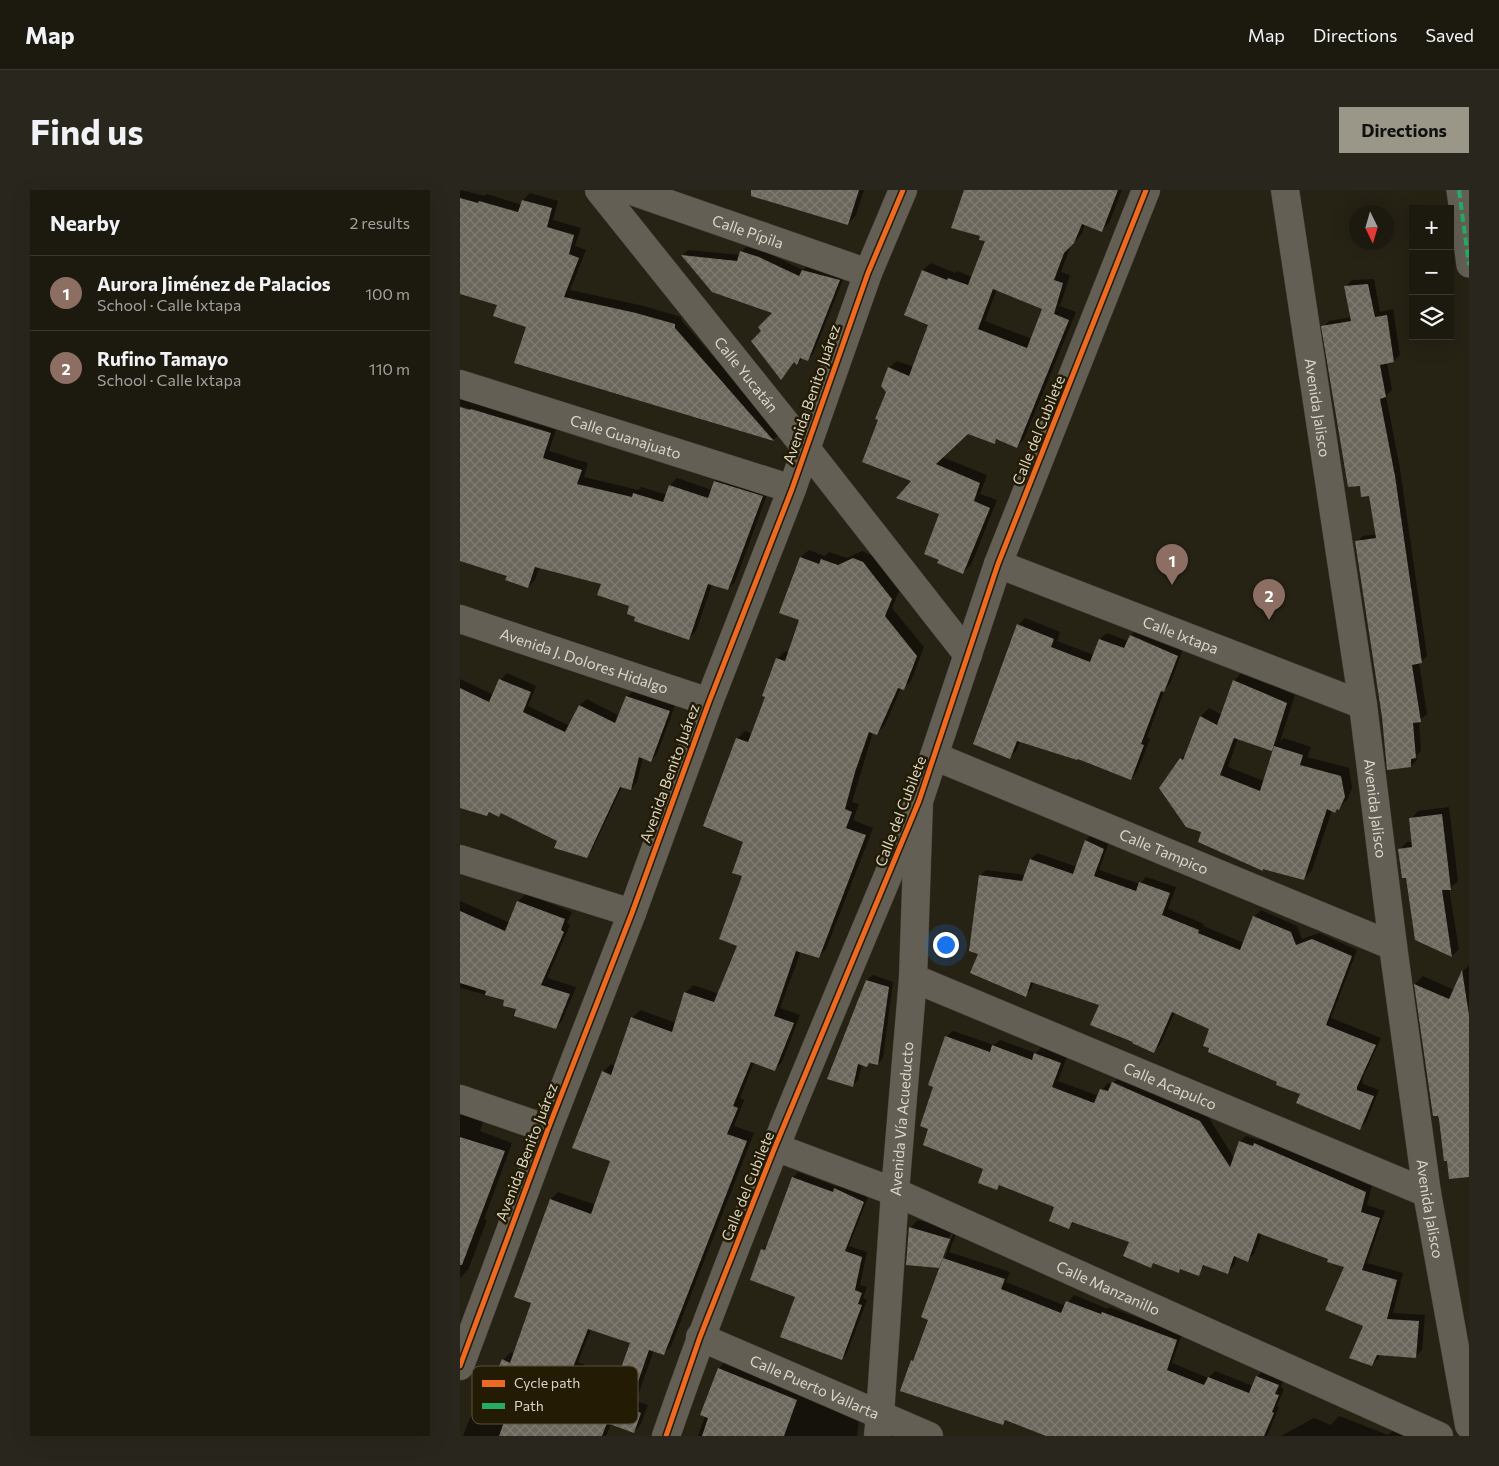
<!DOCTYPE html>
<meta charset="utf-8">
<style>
:root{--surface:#1c1a0f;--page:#29271d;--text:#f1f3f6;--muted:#a0a19e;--line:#3a382f;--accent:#9b9788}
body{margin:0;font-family:Commissioner,sans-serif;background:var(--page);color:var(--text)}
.controls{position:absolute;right:15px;top:15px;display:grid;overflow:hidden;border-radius:0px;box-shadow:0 5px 20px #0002}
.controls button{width:45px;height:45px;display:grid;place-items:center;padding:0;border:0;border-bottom:1px solid var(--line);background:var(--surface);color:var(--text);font:25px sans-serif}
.compass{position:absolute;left:889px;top:15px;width:45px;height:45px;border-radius:50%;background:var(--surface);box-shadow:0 5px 20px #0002;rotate:175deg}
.you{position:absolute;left:485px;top:754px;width:18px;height:18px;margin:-12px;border:4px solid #fff;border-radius:50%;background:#1a73e8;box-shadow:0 0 0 8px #1a73e833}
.badge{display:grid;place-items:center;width:32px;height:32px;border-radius:50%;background:var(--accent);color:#fff;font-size:16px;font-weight:700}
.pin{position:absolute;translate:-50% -41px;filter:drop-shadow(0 1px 2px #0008)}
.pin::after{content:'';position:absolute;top:26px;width:18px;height:15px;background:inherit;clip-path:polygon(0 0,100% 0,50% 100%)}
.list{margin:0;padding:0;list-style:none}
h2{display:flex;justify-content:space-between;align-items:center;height:65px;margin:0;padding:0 20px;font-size:21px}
h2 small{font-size:16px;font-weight:400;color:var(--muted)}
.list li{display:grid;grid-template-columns:32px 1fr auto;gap:15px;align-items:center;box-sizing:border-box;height:75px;padding:0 20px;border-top:1px solid var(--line)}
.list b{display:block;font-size:19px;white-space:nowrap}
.list p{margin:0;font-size:16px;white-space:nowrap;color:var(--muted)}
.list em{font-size:16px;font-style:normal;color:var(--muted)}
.icon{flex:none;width:28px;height:28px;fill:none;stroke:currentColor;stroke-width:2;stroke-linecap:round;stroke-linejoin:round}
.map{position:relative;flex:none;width:1009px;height:1246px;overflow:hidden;border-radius:0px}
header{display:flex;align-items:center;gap:30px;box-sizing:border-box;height:70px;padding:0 25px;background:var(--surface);border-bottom:1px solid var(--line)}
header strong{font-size:24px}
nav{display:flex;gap:28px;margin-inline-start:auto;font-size:18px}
.intro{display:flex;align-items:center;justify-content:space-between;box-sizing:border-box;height:120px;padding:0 30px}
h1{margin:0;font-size:35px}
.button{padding:12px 22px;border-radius:0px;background:var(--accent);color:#111;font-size:18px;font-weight:700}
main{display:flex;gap:30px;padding:0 30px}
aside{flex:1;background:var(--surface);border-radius:0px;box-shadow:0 5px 20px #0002}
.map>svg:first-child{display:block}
</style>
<header>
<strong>Map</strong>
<nav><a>Map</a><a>Directions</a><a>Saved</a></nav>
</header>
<div class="intro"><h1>Find us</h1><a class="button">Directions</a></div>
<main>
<aside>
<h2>Nearby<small>2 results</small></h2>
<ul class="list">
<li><span class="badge" style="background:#8d6e63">1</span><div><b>Aurora Jiménez de Palacios</b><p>School · Calle Ixtapa</p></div><em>100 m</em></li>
<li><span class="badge" style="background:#8d6e63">2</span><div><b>Rufino Tamayo</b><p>School · Calle Ixtapa</p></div><em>110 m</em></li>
</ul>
</aside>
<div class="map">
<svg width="1009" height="1246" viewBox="0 0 1009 1246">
<defs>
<pattern id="building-cross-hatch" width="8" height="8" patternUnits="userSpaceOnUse" patternTransform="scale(1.25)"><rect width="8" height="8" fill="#6b675c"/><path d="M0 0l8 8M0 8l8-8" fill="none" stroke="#807c72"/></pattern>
</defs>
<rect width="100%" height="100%" fill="#262214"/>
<!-- shadow -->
<path fill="#0007" fill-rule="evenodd" d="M0,0L25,6L27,4L62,15L63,10L70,3L98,11L93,30L121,38L115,56L126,60L110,100L184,116L221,127V130L321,243L314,249L56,172L67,136L38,114L0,103Z
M296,0H404L396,25L388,34Z
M505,0H662L649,33L642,40L625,34L622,44L611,55L601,82L610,85L600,116L616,122L564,249L557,257L538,249L535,252L508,242L482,267L527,285L520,304L537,310L511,375L503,382L480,369L481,324L453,291L420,229L427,202L429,178L437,171L454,177L469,134L446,125L463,80L471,73L495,83L497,81L512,87L526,50L521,45ZM537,99L584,118L572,149L525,131Z
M286,57L305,62L343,80L348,75L385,85L353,164L348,170L343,168L337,173L335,171L326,183L303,141L314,123L253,101L223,65L228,60L280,65L281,62Z
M914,89L920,122L933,119L940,165L934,171L927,173L932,200L926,206L940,279L967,466L961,472L959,473L967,524L959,531L961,561L956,566L957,570L951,576L924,527L897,352L903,346L917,344L910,304L863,137L869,131L891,127L886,96L892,90Z
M0,209L97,236L89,261L128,273L124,287L178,300L181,297L207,305L210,295L217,288L252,300L255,291L262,284L309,299L275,392L268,399L252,394L236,441L229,448L176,427L171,416L142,393L79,377L75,390L68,397L48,385L0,369V219L17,221L0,216Z
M349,360L365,366L369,362L387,368L402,361L411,365L439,401L432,418L464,457L451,491L443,499L441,498L425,535L417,543L413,542L392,612L399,614L393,630L413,638L366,759L358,767L341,761L320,818L340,825L322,872L315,880L294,872L280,908L284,910L274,936L294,943L211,1156L203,1164L194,1160L176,1211L188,1215L181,1234L174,1242L151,1234L146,1246H3L10,1228L17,1220L46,1231L58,1198L43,1170L51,1162L54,1164L73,1112L91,1009L98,1002L136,1015L151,970L143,882L151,874L155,876L172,828L180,820L216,833L225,803L233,795L259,804L279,755L285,652L277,549L285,541L292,544L306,506L317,469L325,461L329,462L341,430V367ZM131,1139L171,1152L158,1191L118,1172Z
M565,428L600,442L597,451L634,465L640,449L647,443L668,451L671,445L677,439L723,459L710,494L705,499L687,547L690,549L677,582L671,589L618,567L560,551L556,561L549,568L558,435Z
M782,482L835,505L820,551L824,548L851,557L847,567L889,578L892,598L887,610L875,621L872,620L852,680L844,689L743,642L721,569L727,563L741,526L749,518L762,525L774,491ZM778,548L812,559L816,556L804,591L768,577Z
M47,483L76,496L68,516L110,536L120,515L127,509L159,526L167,507L173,501L215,515L197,564L191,570L183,567L177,592L171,599L162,597L132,660L126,666L99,650L42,622L39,626L30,622L27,625L0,607V489L34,505L41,490Z
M989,617L998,691L989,699L999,759L992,766L956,750L948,686L939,660L947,652H953L951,629L958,621Z
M632,644L649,652L639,680L680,694L686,687L716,697L708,719L744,734L743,736L784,753L795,726L801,720L837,736L842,749L859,743L897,760L871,828L921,848L902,890L903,894L919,900L906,932L900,938L819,891L751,838L715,822L700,855L694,861L641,814L574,791L571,799L565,805L519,763L520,686L526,680L565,685L571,669L577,663L617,677L626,650Z
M66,704L112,722L107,733L110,735L87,788L116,797L102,831L95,838L57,818L46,810L0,798V711L50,733L58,711Z
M1009,775V985L979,925H974L955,794L963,786L994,800L1003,781Z
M413,785L433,792L423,868L418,874L411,872L407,875L402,874L398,890L392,896L407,790Z
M493,841L534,855L540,850L576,863L582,857L607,867L598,891L639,906L642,900L648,893L652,895L659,886L747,925L774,968L780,952L786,946L799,950L801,948L912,996L907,1015L925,1021L907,1073L943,1083L933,1123L965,1125L962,1160L956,1166L920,1164L919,1168L912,1175L904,1136L886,1076L870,1068L802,1043L794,1064L787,1070L777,1066L774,1076L767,1082L746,1074L738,1084L722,1078L719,1082L695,1072L691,1076L670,1051L615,1031L609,1038L596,1017L540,995L537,999L524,978L470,938L475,896L486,847Z
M0,916L26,924L20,941L52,953L24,1029L27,1030L8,1080L0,1088Z
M338,982L378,997L380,994L408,1007L389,1056L407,1062L400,1095L407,1097L403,1108L407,1110L387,1163L382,1169L302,1060L308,1055L333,988Z
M458,1030L497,1041L489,1062L550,1082L546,1092L606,1116L614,1105L648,1119L649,1117L722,1144L712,1173L748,1188L755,1181L793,1196L797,1187L803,1180L824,1188L821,1197L824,1199L817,1216L819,1217L807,1246H590L547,1230L543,1233L452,1171L456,1167L469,1130L483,1073L479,1076L450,1038ZM491,1043L493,1044L484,1070H481Z
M266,1171L399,1227L397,1246H238L245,1226L242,1225L259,1178Z
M879,1226L928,1245L933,1241L947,1246H821L854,1228L871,1235Z"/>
<!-- building -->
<path fill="url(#building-cross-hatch)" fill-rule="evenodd" d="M291,0H399L388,35L291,6Z
M504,0H658L642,42L622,34L614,53L604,63L594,90L603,93L594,124L587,121L609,130L557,258L536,249L535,254L508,244L476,274L520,293L514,311L530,318L503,384L477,373L479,370L464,364L479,324L436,308L451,291L402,272L418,230L415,229L426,202L421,196L428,177L449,186L468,135L444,125L462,80L487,90L488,88L508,95L525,51L519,50L520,46L491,38ZM533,99L582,119L567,158L518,139Z
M0,8L18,13L19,11L58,22L62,10L92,18L87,37L114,45L109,64L119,68L104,107L176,123L215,134V138L314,251L54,173L66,137L33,126L37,115L0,104Z
M280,61L299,67L339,86L342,80L380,90L348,171L340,168L337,175L334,172L321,190L291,151L301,141L298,137L312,123L252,102L221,65L277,71Z
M908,94L915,127L927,125L934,172L920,175L926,207L920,209L935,286L962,473L952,475L961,532L953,533L956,568L951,569V577L927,580L922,527L895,351L916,348L909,306L901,307L900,296L888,297L861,136L891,131L884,96Z
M0,217L10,220L11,219L91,243L83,268L122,280L117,294L172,307L173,303L203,312L209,295L248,308L254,291L303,306L268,400L248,394L229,450L174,431L175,427L167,424L169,416L137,405L141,394L75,377L68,398L45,390L47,386L0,371Z
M340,367L359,374L361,369L378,375L393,368L403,372L432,409L425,426L457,466L444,500L438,498L417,545L409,542L395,582L385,619L392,622L386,638L406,645L359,768L336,761L314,826L334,833L315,881L291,872L273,916L278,918L267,944L287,951L204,1165L189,1160L169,1218L181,1223L174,1243L147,1233L142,1246H39L56,1199L33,1190L42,1169L50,1173L71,1113L54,1107L90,1009L131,1024L150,971L112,958L142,881L151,885L171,827L212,842L224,802L254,812L277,756L259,749L282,686L272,683L283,652L243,636L276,548L288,552L305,507L302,506L316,468L325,471L339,430L319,423ZM128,1139L170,1153L153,1200L112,1180Z
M557,434L594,449L591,457L630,472L639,449L664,458L670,445L718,466L704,502L701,501L681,554L684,555L671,590L618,569L617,570L557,551L550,569L513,554Z
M39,489L71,502L63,522L105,542L119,515L155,533L166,506L210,521L191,572L179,567L171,600L160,597L127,668L94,658L97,651L41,623L39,627L29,622L27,626L0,618V498L29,512Z
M773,490L827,513L812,561L774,548L760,585L800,601L814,556L843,565L840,575L881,586L885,607L879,620L877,619L875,623L867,619L844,690L803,679V681L738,652L741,642L726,637L699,598L720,568L723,570L740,526L757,535Z
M982,624L991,700H982L992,767L955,750L946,688H942L938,659L952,657L949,628Z
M625,650L644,659L634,686L676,701L679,692L710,703L702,725L739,740L738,743L780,760L793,726L831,742L836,755L852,749L892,766L866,835L916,855L897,897V900L914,906L900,940L836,913L840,904L816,895L817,892L748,862L749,858L743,856L749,839L712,822L694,863L672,853L673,852L630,835L639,815L571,792L566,807L510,783L518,764L509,761L519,685L562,691L570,669L613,684Z
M57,711L105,729L101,740L104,742L81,795L110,804L96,839L54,826L56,819L43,816L44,810L25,805L26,801L0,793V721L45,741Z
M1002,780L1009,825V987L989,989L987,971H984L979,929L978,926H973L954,794L989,809Z
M406,790L429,797L418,875L409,873L407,877L398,874L393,897L367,889Z
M485,846L530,862L532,855L572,870L574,863L601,873L592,897L634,913L640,899L648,901L652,892L740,931L770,977L779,951L793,956L794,953L906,1002L901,1022L920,1028L902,1080L937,1090L927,1129L959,1131L956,1168L917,1165L912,1176L889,1168L903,1136L865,1120L884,1077L867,1072L868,1069L798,1043L788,1072L774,1066L768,1084L743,1075L739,1086L720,1079L719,1083L693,1073L691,1078L663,1066L669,1052L612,1032L609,1039L589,1031L594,1017L539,995L537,1000L518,993L523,979L463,955L468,939L460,936L473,897L468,895Z
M0,947L45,961L2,1075H0Z
M332,987L373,1002L374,998L404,1012L385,1061L402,1067L395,1100L402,1103L398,1114L402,1115L382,1170L320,1147L335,1107L290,1090L301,1059L305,1060Z
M449,1037L490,1049L479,1078L446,1075Z
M483,1068L545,1089L541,1099L601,1123L606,1111L641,1124L642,1122L717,1150L707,1180L744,1195L748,1187L789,1203L796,1186L819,1195L815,1204L819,1205L812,1222L814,1223L804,1246H586L545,1230L543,1235L440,1201L451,1170L453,1171L468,1130L461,1127Z
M258,1178L337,1210L324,1246H242L248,1228L240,1225Z"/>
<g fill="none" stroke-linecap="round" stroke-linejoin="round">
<!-- pedestrian casing -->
<g stroke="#403c32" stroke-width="26">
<path id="pedestrian" d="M999,0L1009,75"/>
</g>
<!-- minor casing -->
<g stroke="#403c32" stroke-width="29">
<g id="minor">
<path id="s1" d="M139,0L345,257L508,465"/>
<path id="s2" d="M169,0L408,83"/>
<path id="s3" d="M825,0L903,515L933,756L967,1003L1009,1235"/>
<path id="s4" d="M0,194L332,299"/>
<path id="s5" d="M538,374L903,515"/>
<path id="s6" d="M0,429L249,512"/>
<path id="s7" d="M474,566L933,756"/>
<path d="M0,669L172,723"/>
<path id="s8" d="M453,788L967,1003"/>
<path d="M0,909L88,939"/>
<path id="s9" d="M315,957L435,1002L979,1246"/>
<path id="s10" d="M240,1147L469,1246"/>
<path d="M0,1176L88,939L172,723L249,512L332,299L408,83L443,0"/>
<path d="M206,1246C280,1032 371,823 458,614"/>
</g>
</g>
<!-- tertiary casing -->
<g stroke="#403c32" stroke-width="29">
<g id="tertiary">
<path id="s11" d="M418,1246L420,1225L435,1002L453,788L459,611L538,374L686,0"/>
</g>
</g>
<!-- pedestrian -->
<use href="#pedestrian" stroke="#635f55" stroke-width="25"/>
<!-- minor -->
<use href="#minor" stroke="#635f55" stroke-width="28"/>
<!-- tertiary -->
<use href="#tertiary" stroke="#635f55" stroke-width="28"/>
<!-- quiet -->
<path stroke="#26ab63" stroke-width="4" stroke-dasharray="8 4" stroke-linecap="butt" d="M999,0L1009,75"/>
<!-- cycleway casing -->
<g stroke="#231b04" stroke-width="8">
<path id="cycleway" d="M0,1176L88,939L172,723L249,512L332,299L408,83L443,0
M206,1246L240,1147L315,957L459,611L538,374L686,0"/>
</g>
<!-- cycleway -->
<use href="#cycleway" stroke="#ed6a23" stroke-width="5"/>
</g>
<g text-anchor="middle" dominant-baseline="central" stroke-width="5" stroke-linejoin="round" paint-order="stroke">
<!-- street labels -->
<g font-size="15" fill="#dad6c7" stroke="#231b04">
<text stroke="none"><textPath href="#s2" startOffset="126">Calle Pípila</textPath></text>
<text stroke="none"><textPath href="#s1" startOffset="236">Calle Yucatán</textPath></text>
<text transform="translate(351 204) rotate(-71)">Avenida Benito Juárez</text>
<text stroke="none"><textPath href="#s3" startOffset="220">Avenida Jalisco</textPath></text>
<text transform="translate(578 240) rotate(-68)">Calle del Cubilete</text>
<text stroke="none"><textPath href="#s4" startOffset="174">Calle Guanajuato</textPath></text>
<text stroke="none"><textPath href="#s5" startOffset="196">Calle Ixtapa</textPath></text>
<text stroke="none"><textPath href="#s6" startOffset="131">Avenida J. Dolores Hidalgo</textPath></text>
<text transform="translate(209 583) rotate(-70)">Avenida Benito Juárez</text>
<text stroke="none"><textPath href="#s3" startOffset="625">Avenida Jalisco</textPath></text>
<text transform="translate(440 621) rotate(-69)">Calle del Cubilete</text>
<text stroke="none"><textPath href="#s7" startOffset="249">Calle Tampico</textPath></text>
<text stroke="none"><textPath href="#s8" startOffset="279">Calle Acapulco</textPath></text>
<text stroke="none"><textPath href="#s11" startOffset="318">Avenida Vía Acueducto</textPath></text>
<text transform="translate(66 962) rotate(-69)">Avenida Benito Juárez</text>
<text transform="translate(287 996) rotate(-68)">Calle del Cubilete</text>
<text stroke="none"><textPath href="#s3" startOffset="1029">Avenida Jalisco</textPath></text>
<text stroke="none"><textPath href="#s9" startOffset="362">Calle Manzanillo</textPath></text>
<text stroke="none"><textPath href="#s10" startOffset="125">Calle Puerto Vallarta</textPath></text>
</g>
</g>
<!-- legend -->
<rect x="12" y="1176" width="166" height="58" rx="8" fill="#231b04" stroke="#5a533e" stroke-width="1"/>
<rect x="22" y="1190" width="23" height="7" fill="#ed6a23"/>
<rect x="22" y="1213" width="23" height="6" fill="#26ab63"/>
<g font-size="14" fill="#dad6c7">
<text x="54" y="1198">Cycle path</text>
<text x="54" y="1221">Path</text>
</g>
</svg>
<div class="controls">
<button>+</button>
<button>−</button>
<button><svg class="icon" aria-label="layers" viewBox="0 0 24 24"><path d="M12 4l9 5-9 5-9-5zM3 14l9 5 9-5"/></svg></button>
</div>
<svg class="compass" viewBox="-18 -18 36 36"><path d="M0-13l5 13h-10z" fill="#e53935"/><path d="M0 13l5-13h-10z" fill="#a0a19e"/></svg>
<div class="you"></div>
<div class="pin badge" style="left:712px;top:395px;background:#8d6e63">1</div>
<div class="pin badge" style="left:809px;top:430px;background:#8d6e63">2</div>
</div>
</main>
